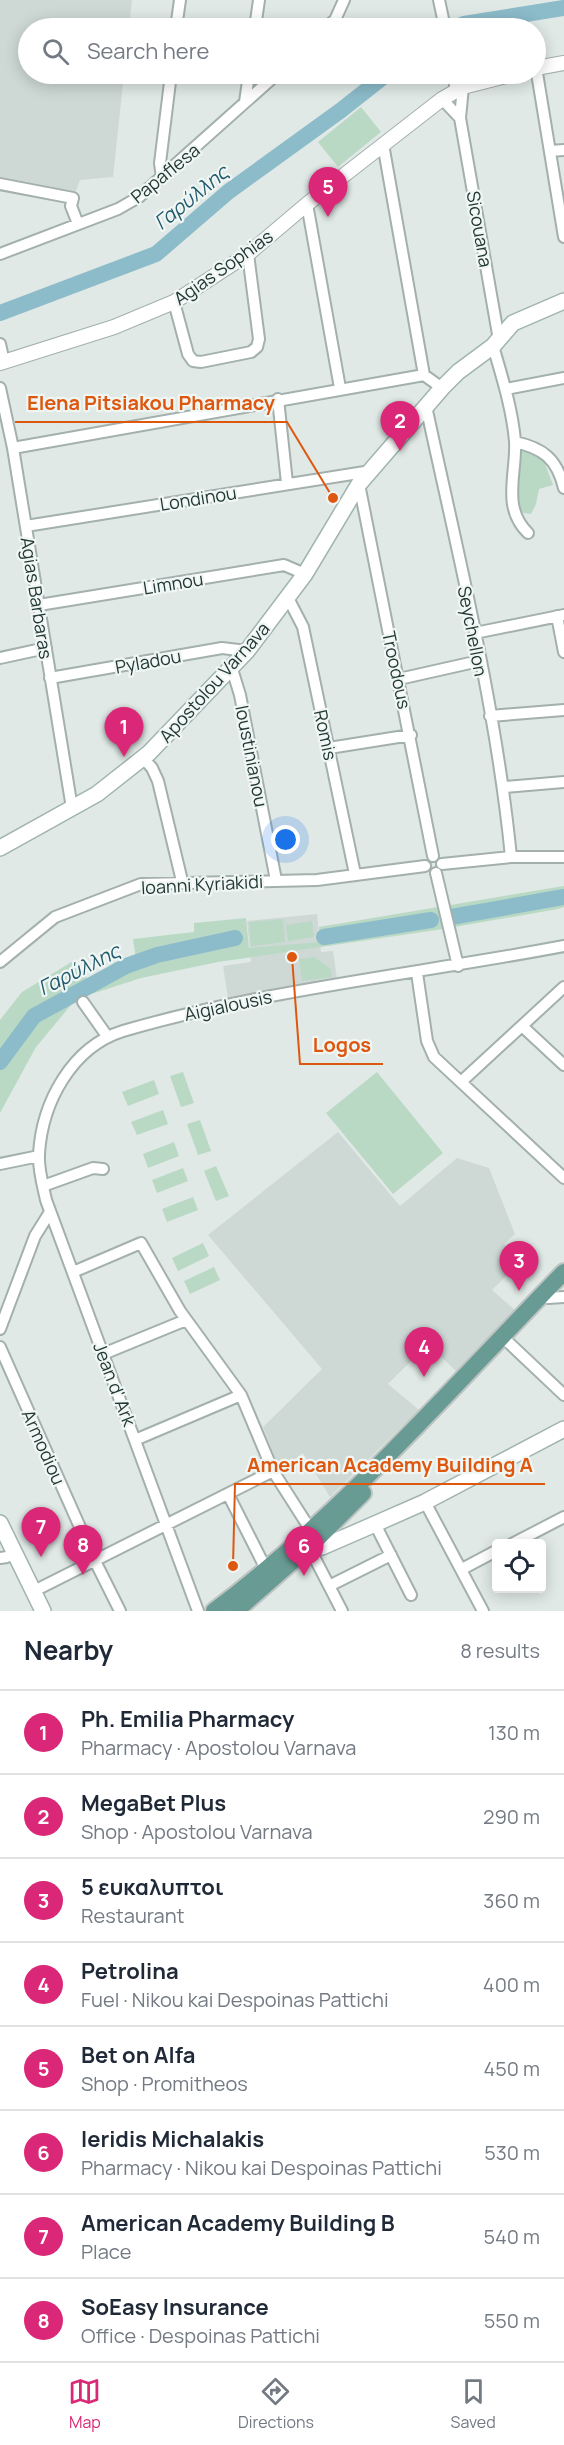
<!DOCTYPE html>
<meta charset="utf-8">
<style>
:root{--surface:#fff;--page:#f2f2f3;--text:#1f2937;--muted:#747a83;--line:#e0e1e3;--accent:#db2777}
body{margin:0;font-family:Manrope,sans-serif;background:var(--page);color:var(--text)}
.controls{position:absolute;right:18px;bottom:18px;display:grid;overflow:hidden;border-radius:6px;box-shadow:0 3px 15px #0003}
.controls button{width:54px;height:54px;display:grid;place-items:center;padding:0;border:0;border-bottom:2px solid var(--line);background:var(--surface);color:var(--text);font:30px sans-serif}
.you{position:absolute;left:286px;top:840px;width:21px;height:21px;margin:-15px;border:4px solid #fff;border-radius:50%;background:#1a73e8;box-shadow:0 0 0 9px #1a73e833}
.badge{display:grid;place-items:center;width:39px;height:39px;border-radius:50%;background:var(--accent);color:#fff;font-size:20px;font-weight:700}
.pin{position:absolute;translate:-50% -50px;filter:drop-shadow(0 2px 3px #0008)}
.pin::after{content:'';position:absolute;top:32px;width:21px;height:18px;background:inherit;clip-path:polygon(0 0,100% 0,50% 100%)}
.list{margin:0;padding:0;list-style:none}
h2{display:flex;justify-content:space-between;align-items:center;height:78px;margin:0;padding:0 24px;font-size:26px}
h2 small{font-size:20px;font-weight:400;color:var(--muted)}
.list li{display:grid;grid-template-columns:39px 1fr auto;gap:18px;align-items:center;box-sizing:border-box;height:84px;padding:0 24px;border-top:2px solid var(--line)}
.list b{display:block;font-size:22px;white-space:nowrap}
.list p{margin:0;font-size:20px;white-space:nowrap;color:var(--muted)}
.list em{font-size:20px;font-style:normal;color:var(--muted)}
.icon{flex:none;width:33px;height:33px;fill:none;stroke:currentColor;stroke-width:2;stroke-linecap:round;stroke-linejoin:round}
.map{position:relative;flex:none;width:564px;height:1611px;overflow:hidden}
.search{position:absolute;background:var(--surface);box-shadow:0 3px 15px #0003;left:18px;right:18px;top:18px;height:66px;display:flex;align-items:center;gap:15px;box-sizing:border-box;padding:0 21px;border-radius:33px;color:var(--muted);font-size:22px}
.sheet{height:750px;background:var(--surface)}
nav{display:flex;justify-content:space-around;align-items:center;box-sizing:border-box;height:84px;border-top:2px solid var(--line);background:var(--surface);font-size:16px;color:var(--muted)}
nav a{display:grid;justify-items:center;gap:3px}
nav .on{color:var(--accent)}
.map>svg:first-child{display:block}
</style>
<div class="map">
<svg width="564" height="1611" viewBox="0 0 564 1611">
<rect width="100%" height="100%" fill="#e0e9e6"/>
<!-- built -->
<path fill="#ced9d5" d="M0,0H132L129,28H28V74H124L113,177L80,180L74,196L0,179Z
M317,914L321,952L333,951L337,979L228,998L223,966L251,962L247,921Z
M338,1132L400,1206L457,1158L489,1168L515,1234L504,1244L522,1260L492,1290L516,1311L457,1372L428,1344L388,1384L419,1410L330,1497L303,1453L280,1471L263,1427L322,1369L208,1235Z"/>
<!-- green -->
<path fill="#bad9c5" d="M361,107L381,132L338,167L318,142Z
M527,448L542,456L553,485L539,489L536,504L531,514L523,513L517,506V454Z
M564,886V907L558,909L443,929L218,962L141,978L76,999L36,1047L0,1113V1020L22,992L75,960L89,981L115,962L136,959L133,939L194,932V923L246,918L249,948L320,942L319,927Z
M283,919L285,942L251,946L249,922Z
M312,921L314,937L288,941L286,925Z
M314,957L331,969L332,977L302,981L299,959Z
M183,1072L194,1103L181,1107L170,1076Z
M377,1072L443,1153L393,1194L326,1113Z
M154,1080L159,1094L128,1106L122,1092Z
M163,1110L168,1124L137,1135L131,1122Z
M200,1120L211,1151L198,1155L187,1124Z
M174,1142L179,1156L148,1168L143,1154Z
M216,1166L229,1196L216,1201L204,1171Z
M183,1168L188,1181L157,1193L152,1180Z
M193,1197L198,1210L167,1222L162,1209Z
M203,1243L209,1256L178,1271L172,1258Z
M214,1267L220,1280L190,1294L184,1281Z"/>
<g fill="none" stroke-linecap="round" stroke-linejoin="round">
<!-- river -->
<path stroke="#8cbbca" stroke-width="16" d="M454,28L464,24L564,8
M0,313L156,254L228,192L340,111L387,74
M451,917L564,897
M324,937L431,920
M0,1062L34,1016L126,966L157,955L235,938"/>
<!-- minor casing -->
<g stroke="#a3b0ad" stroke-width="14">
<path id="minor" d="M439,0L445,28
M176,28L180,0
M255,28L259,0
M325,28L335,20L344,0
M536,67L564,237
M453,74L456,90
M463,87L460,118L499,340
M442,99L460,118
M245,102L249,74
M383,144L424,375
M550,151L564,150
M162,178L160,163L171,74
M0,184L73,198L71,206L78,224
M307,204L340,388
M0,254L118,209L139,197L277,74
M174,302L188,354L193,361L201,362L251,352L257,347L259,339L248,254
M0,344L4,362
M493,346C502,377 512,408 515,441C517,473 501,507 528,533
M0,388L13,448L72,808
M506,389L564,378
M278,399L287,483
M426,406C458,555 496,705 511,857
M515,442C543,448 557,459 564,488
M13,448L424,375L442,388
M359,484L433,856
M26,526L371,471
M288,598L303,627L355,874
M39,605L284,565L305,574
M557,616L564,652
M475,633L564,615
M0,658L46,648
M232,669L240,695L276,880
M50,678L222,648L247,651
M399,679L479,661
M490,716L564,710
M329,748L411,735
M143,758L152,768L158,781L182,881
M504,787L564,782
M442,864L511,857H564
M436,873L458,966
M0,962L55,917L141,884L317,880L425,866
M417,973L427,1041L434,1057L564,1178
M83,1002L107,1036
M522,1026L564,1065
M462,1081L564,987
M0,1164L39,1156
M43,1186L93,1168L103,1169
M73,1272L141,1243L180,1311L241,1395L273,1471L310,1529
M548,1298L564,1297
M0,1329L35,1236L50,1212
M508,1342L564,1395
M0,1347L95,1561L120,1611
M103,1354L186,1320
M135,1440L241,1395
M228,1494L267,1571
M425,1502L483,1611
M375,1524L411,1595
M512,1544L564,1517
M309,1547L342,1611
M0,1558L7,1557
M462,1569L496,1551
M329,1586L391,1555
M34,1591L273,1471
M198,1611L46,1200C43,1186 38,1169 39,1154C42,1102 72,1047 123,1031C267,989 417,974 564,946"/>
</g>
<!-- tertiary casing -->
<g stroke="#a3b0ad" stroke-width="16">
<path id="tertiary" d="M536,68L564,63
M0,363L114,327L174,302L248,254L307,204L442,99L463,87L514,74"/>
</g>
<!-- secondary casing -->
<g stroke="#a0b4af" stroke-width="18">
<path id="secondary" d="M0,848L97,794L149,753L247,651L305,574L359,484L442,388L458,372L493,346L513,323L564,301
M0,1523L43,1611
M301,1546L322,1547L375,1524L425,1502L564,1429"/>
</g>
<!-- primary casing -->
<g stroke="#bdc3c2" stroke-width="20">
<path id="primary" d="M214,1611C343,1514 451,1388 564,1272
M236,1611L309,1547L363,1493"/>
</g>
<!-- minor -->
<use href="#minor" stroke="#fff" stroke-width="10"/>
<!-- tertiary -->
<use href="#tertiary" stroke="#fff" stroke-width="14"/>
<!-- secondary -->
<use href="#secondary" stroke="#fff" stroke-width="15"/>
<!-- primary -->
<use href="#primary" stroke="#689b93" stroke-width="16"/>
</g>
<g text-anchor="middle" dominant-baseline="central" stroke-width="4.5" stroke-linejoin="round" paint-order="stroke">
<!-- street labels -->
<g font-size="18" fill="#223834" stroke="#f0f6f4">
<text transform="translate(165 173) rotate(-39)">Papaflesa</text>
<text transform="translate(480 229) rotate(80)">Sicouana</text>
<text transform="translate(223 267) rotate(-35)">Agias Sophias</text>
<text transform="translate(198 498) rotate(-9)">Londinou</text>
<text transform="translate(173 583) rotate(-9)">Limnou</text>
<text transform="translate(37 598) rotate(81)">Agias Barbaras</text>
<text transform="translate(473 631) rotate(79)">Seychellon</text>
<text transform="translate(148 661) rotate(-10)">Pyladou</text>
<text transform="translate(397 670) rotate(78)">Troodous</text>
<text transform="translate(214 682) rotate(-48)">Apostolou Varnava</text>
<text transform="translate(326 735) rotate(78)">Romis</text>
<text transform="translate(252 756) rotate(79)">Ioustinianou</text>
<text transform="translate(202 884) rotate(-3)">Ioanni Kyriakidi</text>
<text transform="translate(228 1005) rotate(-12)">Aigialousis</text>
<text transform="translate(115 1384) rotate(69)">Jean d' Ark</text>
<text transform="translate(44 1447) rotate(66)">Armodiou</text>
</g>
<!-- water labels -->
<g font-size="20" font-style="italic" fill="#225a6e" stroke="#f0f6f4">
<text transform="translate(191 197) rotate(-39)">Γαρύλλης</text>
<text transform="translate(79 969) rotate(-27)">Γαρύλλης</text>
</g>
</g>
<!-- callouts -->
<path fill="none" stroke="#de570e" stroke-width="2" d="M333 498L287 422H15M292 957L300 1064H383M233 1566L235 1484H545"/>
<g fill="#de570e" stroke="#f0f6f4" stroke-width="2">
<circle cx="333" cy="498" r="6"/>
<circle cx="292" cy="957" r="6"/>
<circle cx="233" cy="1566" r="6"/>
</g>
<g font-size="20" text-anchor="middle" font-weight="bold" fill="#de570e" stroke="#f0f6f4" stroke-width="4.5" stroke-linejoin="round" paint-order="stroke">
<text x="151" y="410">Elena Pitsiakou Pharmacy</text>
<text x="342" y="1052">Logos</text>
<text x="390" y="1472">American Academy Building A</text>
</g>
</svg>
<div class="controls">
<button><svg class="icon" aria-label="locate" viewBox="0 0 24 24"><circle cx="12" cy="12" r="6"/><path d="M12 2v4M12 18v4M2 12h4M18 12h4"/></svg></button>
</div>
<div class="you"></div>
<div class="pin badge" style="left:124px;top:757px">1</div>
<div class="pin badge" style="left:400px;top:451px">2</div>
<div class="pin badge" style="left:519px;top:1291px">3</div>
<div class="pin badge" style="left:424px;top:1377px">4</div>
<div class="pin badge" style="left:328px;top:217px">5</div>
<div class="pin badge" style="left:304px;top:1576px">6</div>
<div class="pin badge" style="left:41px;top:1557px">7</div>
<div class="pin badge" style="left:83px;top:1575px">8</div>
<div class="search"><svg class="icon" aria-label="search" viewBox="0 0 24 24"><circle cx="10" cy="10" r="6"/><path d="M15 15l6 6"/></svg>Search here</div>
</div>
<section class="sheet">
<h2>Nearby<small>8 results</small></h2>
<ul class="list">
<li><span class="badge">1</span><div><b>Ph. Emilia Pharmacy</b><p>Pharmacy · Apostolou Varnava</p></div><em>130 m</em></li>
<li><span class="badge">2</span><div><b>MegaBet Plus</b><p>Shop · Apostolou Varnava</p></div><em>290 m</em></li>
<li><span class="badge">3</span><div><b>5 ευκαλυπτοι</b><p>Restaurant</p></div><em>360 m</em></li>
<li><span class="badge">4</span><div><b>Petrolina</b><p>Fuel · Nikou kai Despoinas Pattichi</p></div><em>400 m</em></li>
<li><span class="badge">5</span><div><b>Bet on Alfa</b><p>Shop · Promitheos</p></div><em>450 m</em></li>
<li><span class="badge">6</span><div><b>Ieridis Michalakis</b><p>Pharmacy · Nikou kai Despoinas Pattichi</p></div><em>530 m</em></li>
<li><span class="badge">7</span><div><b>American Academy Building B</b><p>Place</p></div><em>540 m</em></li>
<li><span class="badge">8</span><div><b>SoEasy Insurance</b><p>Office · Despoinas Pattichi</p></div><em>550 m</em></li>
</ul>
</section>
<nav>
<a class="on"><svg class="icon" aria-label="map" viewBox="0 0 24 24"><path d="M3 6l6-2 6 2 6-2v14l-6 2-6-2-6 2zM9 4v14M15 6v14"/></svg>Map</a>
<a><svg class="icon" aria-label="directions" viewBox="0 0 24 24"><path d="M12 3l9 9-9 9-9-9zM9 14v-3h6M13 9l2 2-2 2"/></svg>Directions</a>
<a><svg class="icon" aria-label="saved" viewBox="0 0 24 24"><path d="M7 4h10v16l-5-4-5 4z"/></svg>Saved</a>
</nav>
